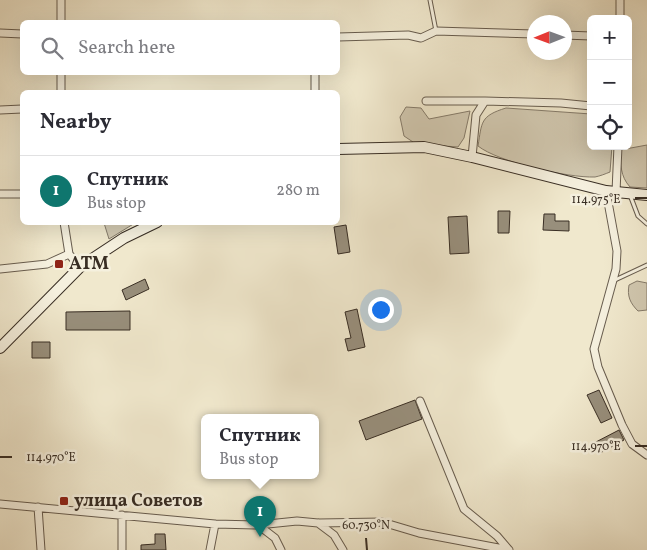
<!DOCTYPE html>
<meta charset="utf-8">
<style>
:root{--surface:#fff;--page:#f2f2f3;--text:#2b2b33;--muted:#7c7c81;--line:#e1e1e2;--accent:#0f766e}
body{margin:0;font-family:Vollkorn,serif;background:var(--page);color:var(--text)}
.controls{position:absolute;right:15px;top:15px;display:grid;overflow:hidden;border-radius:8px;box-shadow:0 5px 20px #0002}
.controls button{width:45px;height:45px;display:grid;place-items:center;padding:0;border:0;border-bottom:1px solid var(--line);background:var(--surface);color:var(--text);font:25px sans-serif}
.compass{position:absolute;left:527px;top:15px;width:45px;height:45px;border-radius:50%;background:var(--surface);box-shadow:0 5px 20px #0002;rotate:269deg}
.you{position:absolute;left:380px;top:309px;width:18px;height:18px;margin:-12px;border:4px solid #fff;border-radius:50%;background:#1a73e8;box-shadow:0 0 0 8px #1a73e833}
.badge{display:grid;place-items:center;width:32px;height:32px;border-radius:50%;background:var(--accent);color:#fff;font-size:16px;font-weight:700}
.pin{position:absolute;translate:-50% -41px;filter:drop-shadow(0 1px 2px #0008)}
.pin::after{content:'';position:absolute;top:26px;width:18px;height:15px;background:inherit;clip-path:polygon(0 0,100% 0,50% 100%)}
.popup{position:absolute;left:201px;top:414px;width:118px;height:65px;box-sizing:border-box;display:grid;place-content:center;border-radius:8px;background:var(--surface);filter:drop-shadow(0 1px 4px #0005);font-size:16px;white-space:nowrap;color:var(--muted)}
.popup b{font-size:19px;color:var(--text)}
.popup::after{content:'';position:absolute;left:50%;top:100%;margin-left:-10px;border:10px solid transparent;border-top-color:var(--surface)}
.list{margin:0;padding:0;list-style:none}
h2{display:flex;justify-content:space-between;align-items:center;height:65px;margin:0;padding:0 20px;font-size:21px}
h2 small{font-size:16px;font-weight:400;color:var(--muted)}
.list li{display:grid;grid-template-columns:32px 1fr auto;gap:15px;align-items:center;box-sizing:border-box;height:70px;padding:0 20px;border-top:1px solid var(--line)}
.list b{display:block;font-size:19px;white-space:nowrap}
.list p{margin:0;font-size:16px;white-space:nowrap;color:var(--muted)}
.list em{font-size:16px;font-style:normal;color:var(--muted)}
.icon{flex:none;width:28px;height:28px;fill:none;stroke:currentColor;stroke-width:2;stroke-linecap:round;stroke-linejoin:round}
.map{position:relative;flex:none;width:647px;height:550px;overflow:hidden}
.search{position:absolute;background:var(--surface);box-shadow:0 5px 20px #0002;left:20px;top:20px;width:320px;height:55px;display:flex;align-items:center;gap:12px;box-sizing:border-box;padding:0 18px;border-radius:8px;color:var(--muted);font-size:19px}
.panel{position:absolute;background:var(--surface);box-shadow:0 5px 20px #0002;left:20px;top:90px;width:320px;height:135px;border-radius:8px}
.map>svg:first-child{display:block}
</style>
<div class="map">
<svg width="647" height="550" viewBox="0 0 647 550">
<rect width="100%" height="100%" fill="#f0e8cd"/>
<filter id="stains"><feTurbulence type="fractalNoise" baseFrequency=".004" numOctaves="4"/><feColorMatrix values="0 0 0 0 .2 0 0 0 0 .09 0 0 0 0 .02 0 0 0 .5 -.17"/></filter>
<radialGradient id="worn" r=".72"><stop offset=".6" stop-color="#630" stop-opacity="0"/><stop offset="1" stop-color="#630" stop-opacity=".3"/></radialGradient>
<!-- green -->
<path fill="#d1c8b0" stroke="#857b6a" d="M406,107L421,108L429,119L470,111L464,138L458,147L416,144L404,136L400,117Z
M506,108L591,114V146H612L610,172C605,174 600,176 595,177C568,178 498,162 478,146C482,122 480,116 506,108Z
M647,145V188L630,187C620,176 621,165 620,150Z
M104,223V222L135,223L109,239Z
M637,281L647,283V310L638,311C630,303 627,296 629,285Z"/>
<!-- building -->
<path fill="#988f7c" stroke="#392e24" d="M498,211H510L509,233H498Z
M544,214H555V221H569V231L543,230Z
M467,216L469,253L450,254L448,217Z
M346,225L350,252L338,254L334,227Z
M145,279L149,289L126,300L122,290Z
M357,309L365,347L348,351L345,339L351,338L345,312Z
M130,311V330H66V312Z
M32,342H50V358H32Z
M599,390L612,418L601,423L587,395Z
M415,400L422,419L366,440L359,421Z
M619,430L624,440L600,453L594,443Z
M155,534H165L166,550H141V545L155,544Z"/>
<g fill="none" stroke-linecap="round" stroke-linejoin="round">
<!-- service casing -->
<g stroke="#675c4e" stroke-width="5">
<path id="service" d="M430,0L436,31
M630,195L638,216L647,224
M615,280L647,265"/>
</g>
<!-- minor casing -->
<g stroke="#675c4e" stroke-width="9">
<path id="minor" d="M620,19V0
M61,22V0
M0,33L22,34
M564,35L591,36
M338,37L408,35L421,38L436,31L534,34
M61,72V92
M315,72V92
M426,101H485
M0,110L22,109
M472,157L476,115L485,101L561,103L591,106
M606,191L617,251L616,269L594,349L598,367L622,425L632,444L647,455
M616,192L618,146
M0,194H22
M64,222L69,254L80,267
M0,269L47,264L69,254
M420,401L464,509L497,536L509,550
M0,504L215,524L258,525L297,521L318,523L334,535L343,550
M38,507L41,550
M319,523L382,522L419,533L509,550
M258,525L275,538L281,550
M122,550V515
M210,550L215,524"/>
</g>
<!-- secondary casing -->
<g stroke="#392e24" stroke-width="12">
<path id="secondary" d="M338,149L424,147L472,157L606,191L647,195
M0,348L80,267L124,238L157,222"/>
</g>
<!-- service -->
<use href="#service" stroke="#f5f0de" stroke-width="3"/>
<!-- minor -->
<use href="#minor" stroke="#f5f0de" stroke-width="7"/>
<!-- secondary -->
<use href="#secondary" stroke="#f5f0de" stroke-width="10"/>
</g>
<!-- ticks -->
<path fill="none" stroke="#392e24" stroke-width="2" d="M635,198H647M635,446H647M0,457H12M366,538L367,550"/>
<!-- markers -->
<g fill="#8f2418" stroke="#f5f0de" stroke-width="2">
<rect x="54" y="259" width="10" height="10" rx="2.5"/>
<rect x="59" y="496" width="10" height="10" rx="2.5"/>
</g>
<g text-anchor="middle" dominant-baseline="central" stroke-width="5" stroke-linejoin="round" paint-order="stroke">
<!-- poi labels -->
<g font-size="18" font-weight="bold" fill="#392e24" stroke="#f5f0de" text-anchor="start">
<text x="69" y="264">АТМ</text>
<text x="74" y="501">улица Советов</text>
</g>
</g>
<g font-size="12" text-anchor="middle" fill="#392e24" stroke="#f5f0de" stroke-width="5" stroke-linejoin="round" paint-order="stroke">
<text x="596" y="203">114.975°E</text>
<text x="596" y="450">114.970°E</text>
<text x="51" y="461">114.970°E</text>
<text x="366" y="529">60.730°N</text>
</g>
<rect width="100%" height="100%" filter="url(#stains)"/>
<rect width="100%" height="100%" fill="url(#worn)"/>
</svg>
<div class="controls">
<button>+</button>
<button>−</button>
<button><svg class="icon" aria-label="locate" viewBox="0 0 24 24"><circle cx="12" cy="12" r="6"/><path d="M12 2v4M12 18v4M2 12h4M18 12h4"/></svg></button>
</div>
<svg class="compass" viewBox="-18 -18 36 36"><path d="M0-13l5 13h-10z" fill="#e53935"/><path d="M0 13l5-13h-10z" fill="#7c7c81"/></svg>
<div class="you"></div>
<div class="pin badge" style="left:260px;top:537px">1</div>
<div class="popup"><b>Спутник</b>Bus stop</div>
<div class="search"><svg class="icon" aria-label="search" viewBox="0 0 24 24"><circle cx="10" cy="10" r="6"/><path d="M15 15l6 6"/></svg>Search here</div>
<section class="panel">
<h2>Nearby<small></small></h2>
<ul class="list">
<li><span class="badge">1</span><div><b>Спутник</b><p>Bus stop</p></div><em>280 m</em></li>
</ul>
</section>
</div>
